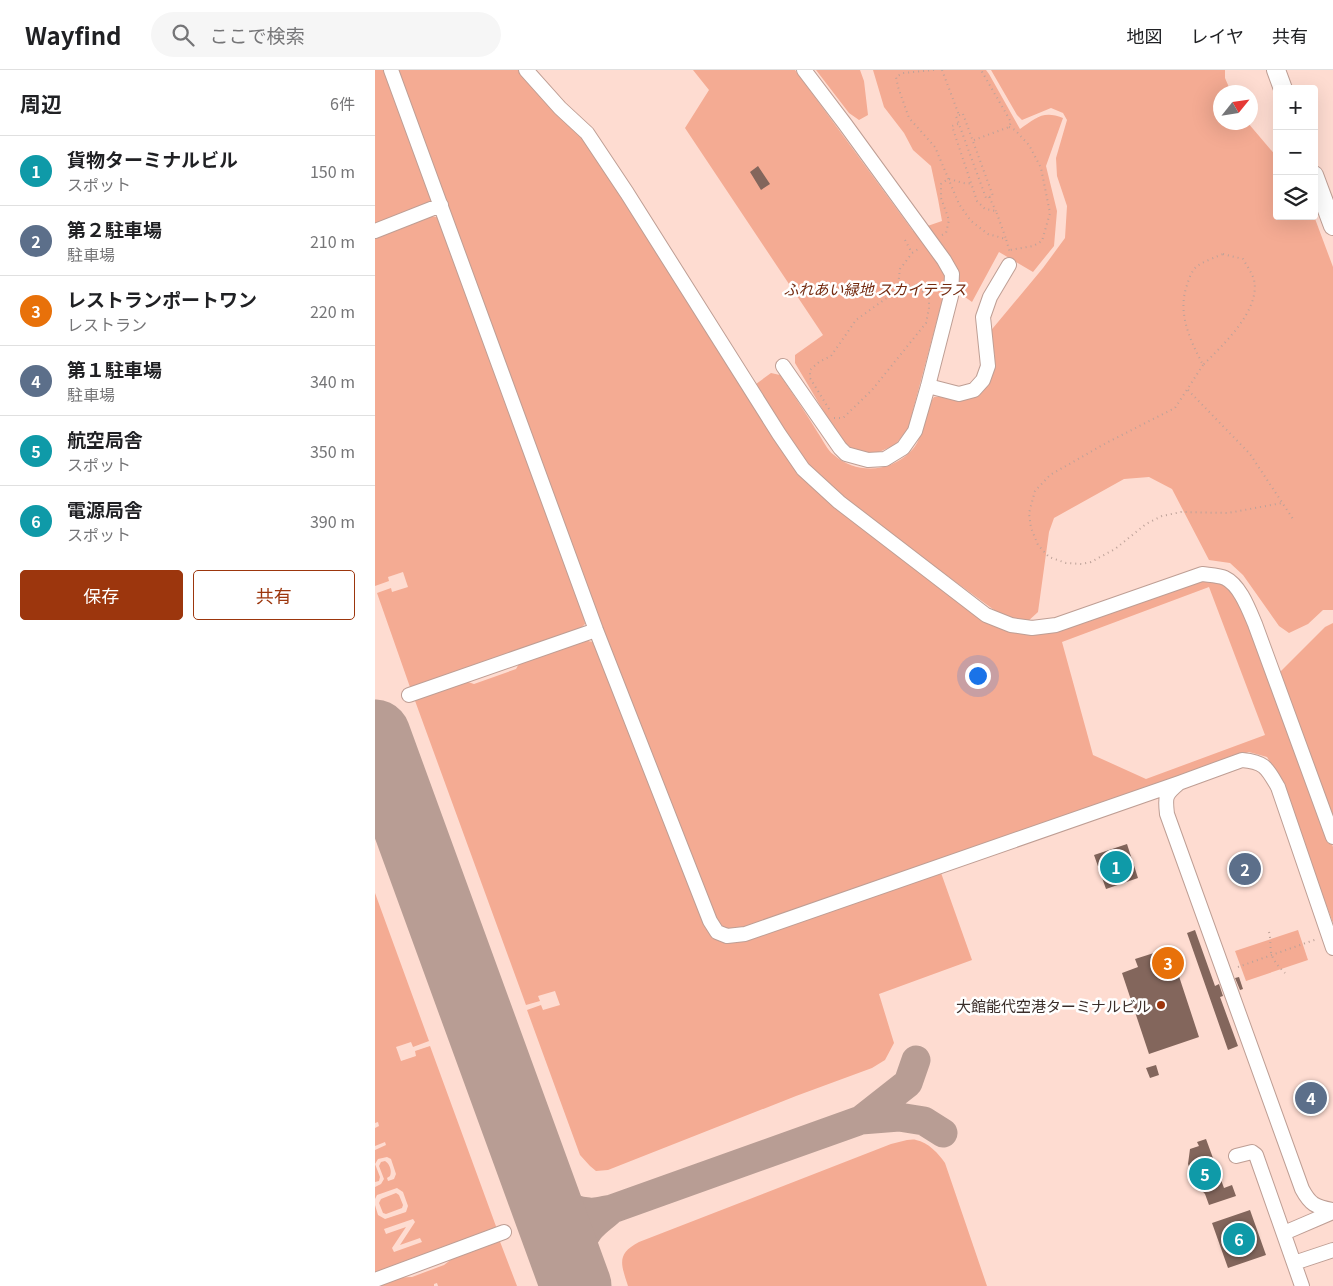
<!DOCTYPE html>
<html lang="ja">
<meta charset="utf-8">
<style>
:root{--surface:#fff;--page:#f6f6f6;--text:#202124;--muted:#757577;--line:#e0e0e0;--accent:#9c360d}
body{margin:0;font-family:Georgia,"Noto Sans JP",serif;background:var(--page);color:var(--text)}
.controls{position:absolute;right:15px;top:15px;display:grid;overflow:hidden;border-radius:5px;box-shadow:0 5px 20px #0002}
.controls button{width:45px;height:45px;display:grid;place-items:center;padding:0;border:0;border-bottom:1px solid var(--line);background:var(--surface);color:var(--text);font:25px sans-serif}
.compass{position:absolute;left:838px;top:15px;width:45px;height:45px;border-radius:50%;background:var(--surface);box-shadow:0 5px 20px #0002;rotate:60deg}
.you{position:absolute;left:602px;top:605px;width:18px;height:18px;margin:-12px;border:4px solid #fff;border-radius:50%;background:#1a73e8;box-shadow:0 0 0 8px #1a73e833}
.badge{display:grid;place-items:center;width:32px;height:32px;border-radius:50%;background:var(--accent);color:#fff;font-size:16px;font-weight:700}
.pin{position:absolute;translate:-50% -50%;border:2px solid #fff;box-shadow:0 1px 5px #0006}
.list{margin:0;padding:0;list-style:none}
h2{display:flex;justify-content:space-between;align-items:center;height:65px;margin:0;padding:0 20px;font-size:21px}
h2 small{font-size:16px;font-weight:400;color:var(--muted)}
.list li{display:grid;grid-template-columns:32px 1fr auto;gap:15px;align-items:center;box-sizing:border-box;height:70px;padding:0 20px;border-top:1px solid var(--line)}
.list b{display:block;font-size:19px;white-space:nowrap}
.list p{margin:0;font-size:16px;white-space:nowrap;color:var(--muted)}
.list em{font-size:16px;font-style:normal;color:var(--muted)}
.actions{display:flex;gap:10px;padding:15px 20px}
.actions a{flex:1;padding:11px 0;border:1px solid var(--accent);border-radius:5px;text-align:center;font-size:18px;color:var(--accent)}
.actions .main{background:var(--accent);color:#fff}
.icon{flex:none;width:28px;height:28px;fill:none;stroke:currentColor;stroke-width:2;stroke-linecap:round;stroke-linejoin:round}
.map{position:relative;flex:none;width:958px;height:1216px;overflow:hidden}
header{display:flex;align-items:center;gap:30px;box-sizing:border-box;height:70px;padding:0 25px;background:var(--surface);border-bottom:1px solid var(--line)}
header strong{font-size:24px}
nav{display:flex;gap:28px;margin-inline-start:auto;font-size:18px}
.search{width:350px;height:45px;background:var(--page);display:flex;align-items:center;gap:12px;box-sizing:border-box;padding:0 18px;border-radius:28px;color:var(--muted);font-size:19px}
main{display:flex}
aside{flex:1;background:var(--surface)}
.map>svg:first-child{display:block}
</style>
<header>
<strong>Wayfind</strong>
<div class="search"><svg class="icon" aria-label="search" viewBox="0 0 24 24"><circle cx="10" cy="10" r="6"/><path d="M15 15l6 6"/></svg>ここで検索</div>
<nav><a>地図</a><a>レイヤ</a><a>共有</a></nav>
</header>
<main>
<aside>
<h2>周辺<small>6件</small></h2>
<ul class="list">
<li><span class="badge" style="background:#0f9aa8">1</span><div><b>貨物ターミナルビル</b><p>スポット</p></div><em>150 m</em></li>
<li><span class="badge" style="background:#5c6f8a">2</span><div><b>第２駐車場</b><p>駐車場</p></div><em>210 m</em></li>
<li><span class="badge" style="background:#e8710a">3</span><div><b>レストランポートワン</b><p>レストラン</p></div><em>220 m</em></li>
<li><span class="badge" style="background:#5c6f8a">4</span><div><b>第１駐車場</b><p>駐車場</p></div><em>340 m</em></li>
<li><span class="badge" style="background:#0f9aa8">5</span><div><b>航空局舎</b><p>スポット</p></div><em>350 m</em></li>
<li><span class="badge" style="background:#0f9aa8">6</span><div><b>電源局舎</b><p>スポット</p></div><em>390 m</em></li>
</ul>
<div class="actions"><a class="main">保存</a><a>共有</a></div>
</aside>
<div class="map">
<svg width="958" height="1216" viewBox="0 0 958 1216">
<rect width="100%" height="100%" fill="#fedcd1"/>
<!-- green -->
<path fill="#f4ab93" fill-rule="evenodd" d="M0,0H11L57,124L56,132L0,157Z
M22,0H145L206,62L420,395L639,562L825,510L853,514L860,522L881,572L958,777V853L903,705L892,687L874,682L357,863L340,855L190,457ZM834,517L890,665L771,709L718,685L687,572Z
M318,0H420L538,161L567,151L563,129L556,96L538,80L529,63L509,37L498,0H611L614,4L645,59C661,48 668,40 688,48L671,96L682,141L679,176L658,202L624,182L597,232L583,222L569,224L533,359L520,375L504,382L484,384L465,369L420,293V285L448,265L310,58L334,20Z
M441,0H485L489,11L493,45L484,50L474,43Z
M616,0H850V8L856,22H846V52L873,53L902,87V146H939L958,197V540H948L933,554L914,563L904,556L868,505L855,493L834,490L797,419L774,407L749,409L679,448L674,462L663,542L651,553L630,548L493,448L431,396L382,322L381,314L396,303L405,305C418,324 431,343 443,363C448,370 452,380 459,385C481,404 514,403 535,382C551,368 547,342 559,327L601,324L614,314L619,298L620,286L613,264L668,198L690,168L692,136L682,106L681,88L692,50L688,43L676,38L647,50L642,45Z
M51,146L62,147L71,162L209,542L210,554L203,561L36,620L2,523L16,518L17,522L33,517L28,502L13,507L14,511L0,516V166Z
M958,553V752L905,602L950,557Z
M208,570L218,572L224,582L331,859L341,866L565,800L597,890L504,924L519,973L510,990L497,998L421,1026L233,1100L221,1101L215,1096L205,1085L152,940L166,935L168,940L185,935L180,921L163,926L165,931L151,935L39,628L87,610L99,614L141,599L145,592Z
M0,823L54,971L38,977L36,972L21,977L26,991L41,986L40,981L55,976L122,1159L0,1204V1135L3,1145L10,1149L31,1142L33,1136L28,1122L22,1118L2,1125L0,1129V1117L6,1114L9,1109L4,1096L6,1092L10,1091C15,1094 17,1101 15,1106L12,1108L13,1111L19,1109L21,1104L16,1089L12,1087L3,1089L0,1094L5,1107L4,1111L0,1112V1080L11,1075L10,1072L0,1076V1058L4,1056L3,1052L0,1053ZM38,1149L40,1152L25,1175L45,1168L47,1172L19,1182L17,1178L31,1157L11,1164L9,1159Z
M923,860L933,890L871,911L860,881Z
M532,1070C535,1070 538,1069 541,1070C553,1072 564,1084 570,1093L612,1216H253C246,1194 241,1184 264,1172L516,1074Z
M21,1123L24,1125L28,1135L27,1138L11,1144L8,1143L4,1133L6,1129Z
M124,1169L142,1216H63L62,1213L59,1214V1216H0L16,1208L37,1207L69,1195L82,1185Z"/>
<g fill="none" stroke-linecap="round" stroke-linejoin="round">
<!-- taxiway -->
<path stroke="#b89d94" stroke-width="29" d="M486,1050L533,1013L541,990
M160,1106C176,1125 187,1140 214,1142C221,1143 230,1140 237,1139L486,1050L524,1047L549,1051L568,1063
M201,1216C201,1196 201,1177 214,1160C220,1152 230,1146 237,1139"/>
<!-- runway -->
<path stroke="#b89d94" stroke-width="71" d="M0,665L201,1216"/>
</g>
<!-- building -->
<path fill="#83665c" d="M383,96L395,114L386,120L375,102Z
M752,774L763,808L731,819L719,785Z
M820,860L840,916L844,914L848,926L845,927L863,976L853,980L812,863Z
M782,882L787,888L797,885L824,967L774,984L747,903L763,897L760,889Z
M864,907L868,919L865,920L860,908Z
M781,995L784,1005L775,1008L771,998Z
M831,1069L849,1118L857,1115L861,1126L834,1135L830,1124L821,1114L813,1094L815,1079L824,1076L822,1072Z
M875,1140L891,1185L853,1198L837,1153Z"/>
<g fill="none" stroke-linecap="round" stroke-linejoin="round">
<!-- minor casing -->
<g stroke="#be9e94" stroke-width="16">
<path id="minor" d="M16,0L221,560L335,851L342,862L352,866L370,864L804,713L867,690C890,692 892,698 903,717L958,878
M151,0L185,38L212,63L252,123L404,364L428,399L464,432L611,545L636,555L657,558L681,555L827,504C834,505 844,505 850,508C865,515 874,540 880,554L958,767
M0,161L66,135
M408,296L465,378L471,384L493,390L510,389L528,378L540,361L553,316L576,226L577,204L569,190L470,54L429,0
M553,316L584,324L599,320L608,310L613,296L608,247L615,227L634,195
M34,625L221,560
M803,714C790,725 790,727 792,744L927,1119C935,1134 940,1137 958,1140
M861,1086L877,1082L881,1085L927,1216
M909,1163L958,1142
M919,1193L958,1180
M0,1210L129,1162"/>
</g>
<!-- major casing -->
<g stroke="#be9e94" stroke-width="20">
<path id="major" d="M901,0L908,19
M939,105L958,156"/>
</g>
<!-- path -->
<path stroke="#bda299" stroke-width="2" stroke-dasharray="1 4" stroke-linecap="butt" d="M559,0L528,3L521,7L523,17L534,48L560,77L584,134L596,151L613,164L631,169L635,183
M567,0L584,45
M588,44L618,126L611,128L581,46Z
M583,54L577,56L602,131L610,139L621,141L631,169
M634,57L640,60L654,75L666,98L675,143L667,171L658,176L635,180
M599,70L634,57L636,52L606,0
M614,127L621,141
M567,165L571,163L574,150L566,128V114L573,109C581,110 589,115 596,113
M530,170L537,183L545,178
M848,184L868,189C872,196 877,203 879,210C886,240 847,276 828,295C815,270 802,243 812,215C814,209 816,202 821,197C825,193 843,186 848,184Z
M828,295L800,338L733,372L675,405L660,421L654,443L656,458L663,475L674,487L691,493L707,494L716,492L740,479L771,454L787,446L806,442L853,443L907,433
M813,320L875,384L918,449
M454,339L435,308V300L444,292L456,286L481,250L513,227L523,216L525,199L537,183
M459,348H468L497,320L551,253L554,238V226L538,215L523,216
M894,862C896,870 895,876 896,882C898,891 904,897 910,903
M863,897L942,869"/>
<!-- minor -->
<use href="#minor" stroke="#fff" stroke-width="14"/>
<!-- major -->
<use href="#major" stroke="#fff" stroke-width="18"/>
</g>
<!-- markers -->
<circle fill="#9c360d" stroke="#fff" stroke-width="2" cx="786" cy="935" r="5"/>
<g text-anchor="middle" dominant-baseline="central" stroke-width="5" stroke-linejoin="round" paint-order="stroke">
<!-- park labels -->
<g font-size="15" font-style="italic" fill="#742b10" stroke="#fff">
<text x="500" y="218">ふれあい緑地 スカイテラス</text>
</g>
<!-- poi labels -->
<g font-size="15" fill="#3b2e2a" stroke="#fff" text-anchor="end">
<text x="776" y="935">大館能代空港ターミナルビル</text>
</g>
</g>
</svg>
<div class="controls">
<button>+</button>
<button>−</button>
<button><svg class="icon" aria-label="layers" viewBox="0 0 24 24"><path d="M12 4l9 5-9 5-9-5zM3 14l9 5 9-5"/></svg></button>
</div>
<svg class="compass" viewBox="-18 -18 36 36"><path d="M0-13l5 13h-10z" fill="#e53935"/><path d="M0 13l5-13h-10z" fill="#757577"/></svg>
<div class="you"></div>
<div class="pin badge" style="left:741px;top:797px;background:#0f9aa8">1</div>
<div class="pin badge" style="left:870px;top:799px;background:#5c6f8a">2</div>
<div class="pin badge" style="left:793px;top:893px;background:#e8710a">3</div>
<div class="pin badge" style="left:936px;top:1028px;background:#5c6f8a">4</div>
<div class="pin badge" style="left:830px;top:1104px;background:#0f9aa8">5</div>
<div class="pin badge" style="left:864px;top:1169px;background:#0f9aa8">6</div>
</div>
</main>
